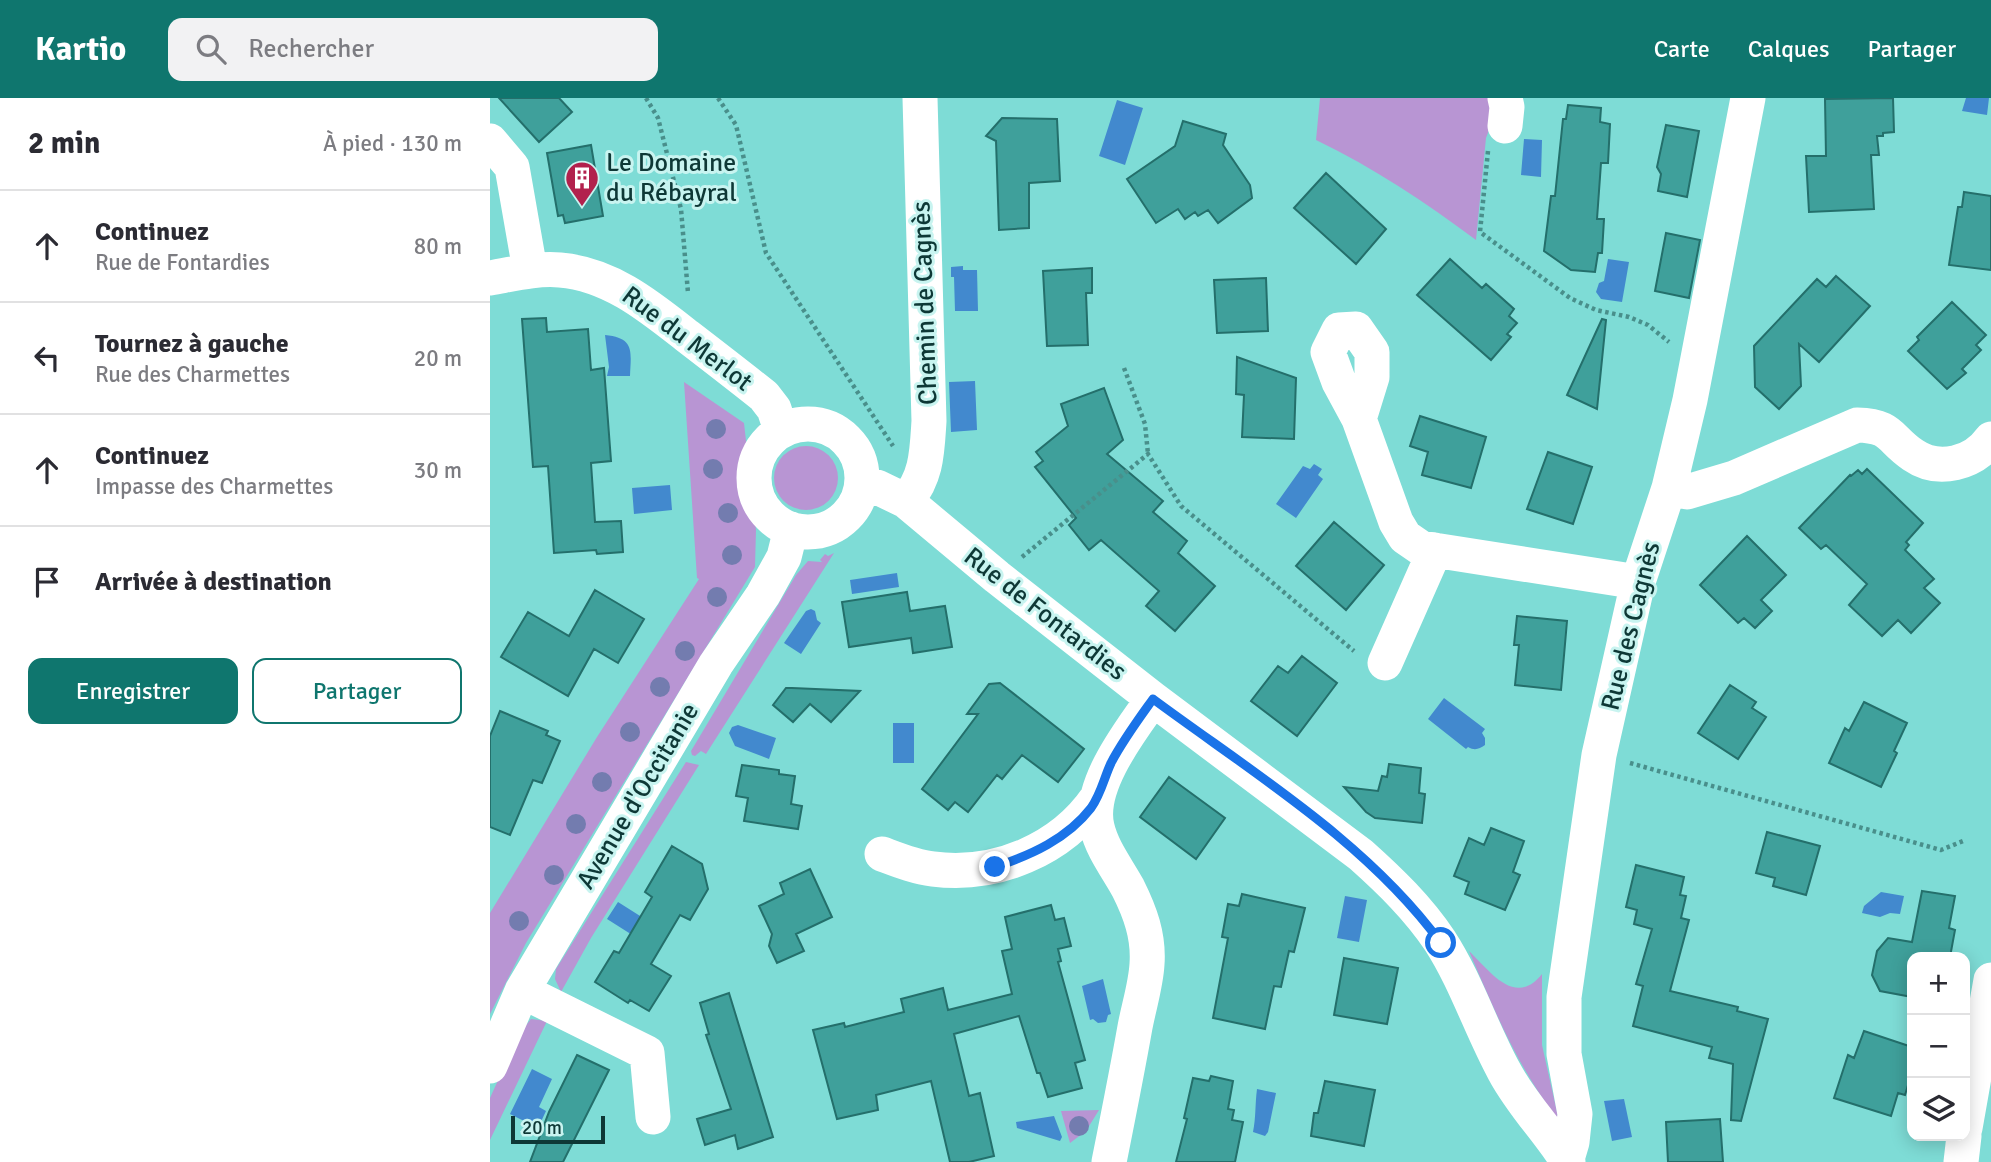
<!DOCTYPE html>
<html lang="fr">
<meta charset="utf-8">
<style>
:root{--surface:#fff;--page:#f2f2f3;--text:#2b2b33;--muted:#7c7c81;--line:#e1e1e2;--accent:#0f766e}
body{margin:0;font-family:Signika,sans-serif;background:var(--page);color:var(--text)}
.controls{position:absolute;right:21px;bottom:21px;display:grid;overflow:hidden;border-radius:14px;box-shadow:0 4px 18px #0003}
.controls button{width:63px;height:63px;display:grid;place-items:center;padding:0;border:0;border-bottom:2px solid var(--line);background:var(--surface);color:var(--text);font:35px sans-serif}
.scale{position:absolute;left:21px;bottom:18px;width:94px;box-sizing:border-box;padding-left:7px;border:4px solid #0e3836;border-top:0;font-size:19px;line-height:24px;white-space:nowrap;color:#0e3836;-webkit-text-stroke:5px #c8f4f0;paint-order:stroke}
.stop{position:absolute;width:21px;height:21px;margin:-16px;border:5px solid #1a73e8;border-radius:50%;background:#fff}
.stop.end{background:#1a73e8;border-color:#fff;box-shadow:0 2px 7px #0008}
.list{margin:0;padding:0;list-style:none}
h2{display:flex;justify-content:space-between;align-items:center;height:91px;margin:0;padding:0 28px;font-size:30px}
h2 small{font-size:23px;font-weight:400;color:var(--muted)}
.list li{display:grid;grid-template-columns:46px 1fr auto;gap:21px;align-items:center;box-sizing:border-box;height:112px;padding:0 28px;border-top:2px solid var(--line)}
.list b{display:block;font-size:26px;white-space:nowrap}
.list p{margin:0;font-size:23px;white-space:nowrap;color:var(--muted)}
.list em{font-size:23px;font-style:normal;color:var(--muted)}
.actions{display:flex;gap:14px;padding:21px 28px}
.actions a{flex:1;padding:16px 0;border:2px solid var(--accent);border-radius:14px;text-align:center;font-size:24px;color:var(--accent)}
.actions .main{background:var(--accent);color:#fff}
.icon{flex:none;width:38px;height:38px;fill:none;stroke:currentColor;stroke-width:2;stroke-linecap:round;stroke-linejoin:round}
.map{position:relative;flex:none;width:1501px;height:1064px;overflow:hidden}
header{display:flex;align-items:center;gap:42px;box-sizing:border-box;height:98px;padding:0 35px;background:var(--accent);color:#fff}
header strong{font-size:33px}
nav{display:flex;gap:38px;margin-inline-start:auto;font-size:24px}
.search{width:490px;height:63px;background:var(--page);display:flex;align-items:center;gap:18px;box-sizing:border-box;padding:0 24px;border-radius:14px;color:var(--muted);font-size:26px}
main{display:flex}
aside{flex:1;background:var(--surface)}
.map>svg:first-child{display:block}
</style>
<header>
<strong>Kartio</strong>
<div class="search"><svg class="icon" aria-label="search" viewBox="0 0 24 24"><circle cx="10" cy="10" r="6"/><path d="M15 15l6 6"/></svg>Rechercher</div>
<nav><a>Carte</a><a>Calques</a><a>Partager</a></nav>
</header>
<main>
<aside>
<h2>2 min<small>À pied · 130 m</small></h2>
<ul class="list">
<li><svg class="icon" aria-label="ahead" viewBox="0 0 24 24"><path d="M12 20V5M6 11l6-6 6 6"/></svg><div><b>Continuez</b><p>Rue de Fontardies</p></div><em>80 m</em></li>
<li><svg class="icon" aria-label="left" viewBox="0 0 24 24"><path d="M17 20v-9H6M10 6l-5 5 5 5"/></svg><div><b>Tournez à gauche</b><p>Rue des Charmettes</p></div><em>20 m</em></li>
<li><svg class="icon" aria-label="ahead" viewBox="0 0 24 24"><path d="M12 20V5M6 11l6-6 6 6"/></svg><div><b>Continuez</b><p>Impasse des Charmettes</p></div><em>30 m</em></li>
<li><svg class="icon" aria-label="arrive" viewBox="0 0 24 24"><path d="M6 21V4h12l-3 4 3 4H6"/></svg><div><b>Arrivée à destination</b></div></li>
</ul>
<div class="actions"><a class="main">Enregistrer</a><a>Partager</a></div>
</aside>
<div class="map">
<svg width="1501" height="1064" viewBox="0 0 1501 1064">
<rect width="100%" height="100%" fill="#7edcd6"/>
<!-- green -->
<path fill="#b895d3" d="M830,0H1001L1004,19L996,40L986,142C935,104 884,70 826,42Z
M194,284L254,325L266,432L265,469L36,845L0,916V815L107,639L209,481L207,480Z
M284 380a32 32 0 1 1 64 0a32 32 0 1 1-64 0Z
M344,455L216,656L211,653L205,658L202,657L201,653L306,477L318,463L332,464L330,462L335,456L338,458Z
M196,664L209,667L101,840L71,894L65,881L66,871Z
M979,853C1000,873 1025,910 1052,876V947L1069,1023C1029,972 1004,912 979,853Z
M41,921L57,923L0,1042V1000L29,936Z
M609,1012L596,1033L580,1045L571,1013Z"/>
<!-- water -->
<path fill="#4289ce" d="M1476,0H1499L1497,17L1472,13Z
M627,2L653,10L635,67L609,58Z
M1034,41L1052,42L1051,79L1031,77Z
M1118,161L1139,164L1132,204L1111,201L1106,194L1109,185L1114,183Z
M473,168V172H487L488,213H465L464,179H461V169Z
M115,237C145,240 141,253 140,278H117L119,269Z
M485,283L487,332L461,334L459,284Z
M824,366L832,371L828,377L833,381L806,420L786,406L813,368L820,371Z
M180,387L182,412L144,416L142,390Z
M407,475L409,489L362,496L360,482Z
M321,511L325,513L327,522L331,525L311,556L294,545L316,513Z
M954,600L995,631L992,635L995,640V647C989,651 985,653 978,649L976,651L938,621Z
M403,625H424V665H403Z
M248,627L286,640L279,661L245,648L239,635L242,629Z
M1391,794L1414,798L1410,816L1400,815L1390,819L1372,815L1374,808Z
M855,798L877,802L869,844L847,840Z
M128,804L158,823L147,840L117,821Z
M613,881L621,916L618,917L616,924L608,925L603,921L600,922L592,888Z
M42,971L62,981L49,1009L56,1013L48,1030L20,1016Z
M767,991L786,995L778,1034L775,1038L763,1034C766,1020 765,1006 767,991Z
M1134,1001L1142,1039L1122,1043L1114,1003Z
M564,1018L572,1039L570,1043L527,1030L526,1024Z"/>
<!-- building -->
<path fill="#3fa09b" stroke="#246f6b" stroke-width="2" d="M9,0H69L82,14L49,44Z
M1403,0L1404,34L1393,35V38H1387L1389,57H1381L1384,111L1319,114L1316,58H1336L1335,1Z
M1078,7L1111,10L1110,24L1120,26L1118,65H1111L1107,121H1114L1112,155H1108L1105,174L1081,172L1054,153L1061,98H1065L1073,21H1076Z
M512,20L567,21L570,83L539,85V130L509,132L506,43L496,38Z
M693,23L736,36L733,47L760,87L762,100L728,125L718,112L708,118L705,114L695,121L688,111L666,125L637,81L685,48Z
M1176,27L1209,33L1197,99L1168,93L1171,76L1167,69Z
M101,47L113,118L75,125L73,117L68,118L57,55Z
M836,75L896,131L866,166L804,110Z
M1474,94L1501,98V172L1459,167L1468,109H1472Z
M1176,135L1210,142L1199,200L1165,193Z
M960,161L992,190L996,186L1024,211L1019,218L1027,225L1017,236L1021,239L1001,262L927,197Z
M602,170V195H596L598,247L557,248L553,173Z
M1346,178L1380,208L1329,264L1309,246L1311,288L1289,311L1265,289L1264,248L1327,181L1336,189Z
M776,180L778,233L727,235L724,182Z
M1462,204L1496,237L1486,247L1491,252L1472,271L1476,275L1457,291L1418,253L1429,242L1427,239Z
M56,220L57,234L98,231L101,272L114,270L121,363L101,365L105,424L131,423L133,454L107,456L106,452L64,455L58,368L43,369L32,221Z
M1112,221L1116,222L1107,311L1077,297Z
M747,259L806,280L804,341L752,339L754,297L746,296Z
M614,290L633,342L617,356L673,403L663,414L697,443L688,455L725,488L685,533L656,508L669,493L611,442L599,452L579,427L586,420L545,369L553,363L546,354L578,328L571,306Z
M930,318L996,339L981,390L932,377L938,354L920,348Z
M1058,354L1102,369L1083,426L1037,411Z
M1377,371L1433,425L1416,444L1419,447L1415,452L1444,481L1434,490L1450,505L1421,535L1408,522L1392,538L1359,507L1377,486L1336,447L1331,451L1309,430L1360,377L1361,378L1368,372L1372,376Z
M844,424L894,467L856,512L806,468Z
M1257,438L1296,477L1271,502L1282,513L1265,530L1254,520L1248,525L1210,487Z
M105,492L154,521L128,565L104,551L78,598L11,559L38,514L79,538Z
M417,494L420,513L455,508L462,549L423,555L421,540L359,549L352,504Z
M1027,518L1077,523L1071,592L1025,587L1029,547H1024Z
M812,558L847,585L807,638L761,603L788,568L798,575Z
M510,585L594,651L568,684L532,657L512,681L507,677L478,714L465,704L458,712L432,691L488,616H477L499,586Z
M1240,587L1266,604L1262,610L1276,619L1248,661L1208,635Z
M296,590H302L370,593L341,624L320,606L303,624L283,607Z
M1374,604L1417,625L1404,653L1407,655L1391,689L1339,665L1355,630L1359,633Z
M10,613L58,633L56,637L70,643L52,685L43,682L20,737L0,729V638Z
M899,666L931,670L929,695L935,696L932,725L885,720L876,714L854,689L888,693L892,678L897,679Z
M252,667L289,672V676L305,678L301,706L312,708L308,731L254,723L258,700L246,698Z
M679,679L735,720L706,761L650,719Z
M1001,730L1034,743L1023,774L1030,777L1015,812L975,796L979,784L964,778L979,740L994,747Z
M1277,734L1330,748L1316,797L1283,788L1285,780L1266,775Z
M182,748L212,766L218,791L200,822L190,817L161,866L181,878L159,913L140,902L138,905L105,884L124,853L129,855L162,799L155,794Z
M1146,767L1194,779L1190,797L1196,798L1191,820L1199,822L1180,893L1248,909L1247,913L1278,921L1251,1023L1241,1022L1243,966L1219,960L1222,949L1143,928L1153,888L1146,886L1162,831L1144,826L1147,812L1136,809Z
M320,771L342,819L306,836L314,853L287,865L279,848L282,836L269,808L294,796L290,785Z
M1432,793L1465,798L1459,830L1465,832L1460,859H1422V899L1390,893L1382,877L1387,853L1398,840L1422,844Z
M752,796L815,810L804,854L799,853L791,889L784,888L775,931L723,920L738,840L732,839L738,806L749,808Z
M561,807L565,822L574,820L581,848L568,851L571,863L568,864L595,962L585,965L592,990L558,999L550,975H547L529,918L464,936L479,998L490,995L504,1058L479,1064H460L441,983L386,997L388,1012L347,1021L323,932L354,925L355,929L414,914L411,901L453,890L458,912L522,896L512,853L522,851L515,819Z
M854,860L908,870L897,926L844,917Z
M239,895L283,1039L248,1051L245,1037L215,1047L207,1021L241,1011L216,937L219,936L210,905Z
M1374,933L1422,949V974L1415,997L1408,995L1401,1018L1344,1000L1358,957L1364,960Z
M87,957L119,972L73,1064H40L59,1014Z
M721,978L743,983L738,1011L744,1012L742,1022L753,1024L745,1064H686L697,1021L694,1020L703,980L719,983Z
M835,983L885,992L874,1048L821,1038L824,1015H828Z
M1230,1021L1233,1064H1178L1176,1024Z"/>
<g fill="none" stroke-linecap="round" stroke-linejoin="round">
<!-- path -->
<path stroke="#498f8b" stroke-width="4.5" stroke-dasharray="3.5 3.5" stroke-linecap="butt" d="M156,0L168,20L191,111L198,195
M228,0L246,27L276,155L403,348
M998,53L990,134L1080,200L1106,212L1139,219L1158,227L1179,244
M634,270L655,326L658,356
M532,459L658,356L691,408L864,553
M1140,665L1451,752L1473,743"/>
<!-- minor -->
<path stroke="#fff" stroke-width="35" d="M1015,0L1017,9L1015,28
M0,43L22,69L40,172
M0,180C23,176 46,170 70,172C120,176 159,208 197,238C223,258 249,278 274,298L284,311L291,332
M869,321L849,284L838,254L849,232L866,231L882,254V279L869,321L906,424L915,439L931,450L1148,484
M264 380a54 54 0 1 1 108 0a54 54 0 1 1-108 0Z
M372,389H387L416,403L507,479L663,601L871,757C900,783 928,810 950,843C976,883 991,931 1014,973C1032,1007 1058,1032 1078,1064
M1179,390L1197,394L1244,380L1367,327C1403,328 1398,340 1423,357C1449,375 1484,365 1501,341
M416,403C437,379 437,354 439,323L430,0
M895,565L945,452
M392,756C408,762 425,769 443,771C506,779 571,752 607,700
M32,893L157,955L163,1019
M0,968L32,893L226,566L273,497L294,459L301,431
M1475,1030L1501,882
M1077,1061L1082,1044L1085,1016L1074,956V899L1109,657L1148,484L1179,390L1200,302L1258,0
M619,1064C628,1019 637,974 645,929C649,908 656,886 657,866C659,838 650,814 638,790C627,770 612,751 607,729C597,688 641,632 663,601
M1471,1064L1474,1038"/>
</g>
<!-- trees -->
<g fill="#737caf">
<circle cx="226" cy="331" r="10"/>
<circle cx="223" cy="371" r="10"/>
<circle cx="238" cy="415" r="10"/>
<circle cx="242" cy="457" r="10"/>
<circle cx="227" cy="499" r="10"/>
<circle cx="195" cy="553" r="10"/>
<circle cx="170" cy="589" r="10"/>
<circle cx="140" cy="634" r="10"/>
<circle cx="112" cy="684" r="10"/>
<circle cx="86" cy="726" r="10"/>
<circle cx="64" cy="777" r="10"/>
<circle cx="29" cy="823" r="10"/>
<circle cx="589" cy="1028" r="10"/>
</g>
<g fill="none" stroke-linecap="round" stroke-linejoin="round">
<!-- route -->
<path stroke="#1a73e8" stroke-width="9" d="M505,769C541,757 577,741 601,710C611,696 614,680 621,665C633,642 648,622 663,601C763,675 877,744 951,845"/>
</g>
<!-- icons -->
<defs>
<g id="building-pin" transform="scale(1.75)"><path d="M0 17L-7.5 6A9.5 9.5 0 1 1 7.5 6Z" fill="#b2214d" stroke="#c8f4f0"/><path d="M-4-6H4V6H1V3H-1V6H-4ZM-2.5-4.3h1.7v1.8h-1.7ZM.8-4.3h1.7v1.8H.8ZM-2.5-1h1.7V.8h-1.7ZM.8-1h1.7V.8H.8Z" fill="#fff"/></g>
</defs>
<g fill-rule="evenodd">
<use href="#building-pin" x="92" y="80"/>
</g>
<g text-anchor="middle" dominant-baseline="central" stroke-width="6" stroke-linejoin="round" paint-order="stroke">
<!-- poi labels -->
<g font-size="26" fill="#0e3836" stroke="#c8f4f0" text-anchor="start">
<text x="116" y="65">Le Domaine<tspan x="116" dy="30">du Rébayral</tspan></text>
</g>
<!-- street labels -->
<g font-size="26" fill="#0e3836" stroke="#c8f4f0">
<text transform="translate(435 205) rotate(-92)">Chemin de Cagnès</text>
<text transform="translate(197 241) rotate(37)">Rue du Merlot</text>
<text transform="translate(555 516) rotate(38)">Rue de Fontardies</text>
<text transform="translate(1141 528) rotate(-76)">Rue des Cagnès</text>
<text transform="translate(148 698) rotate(-59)">Avenue d'Occitanie</text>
</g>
</g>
</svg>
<div class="controls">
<button>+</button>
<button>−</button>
<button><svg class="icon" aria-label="layers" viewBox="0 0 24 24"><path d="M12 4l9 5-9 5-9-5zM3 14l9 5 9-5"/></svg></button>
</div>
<div class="scale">20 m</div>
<div class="stop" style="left:951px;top:845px"></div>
<div class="stop end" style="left:505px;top:769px"></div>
</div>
</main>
